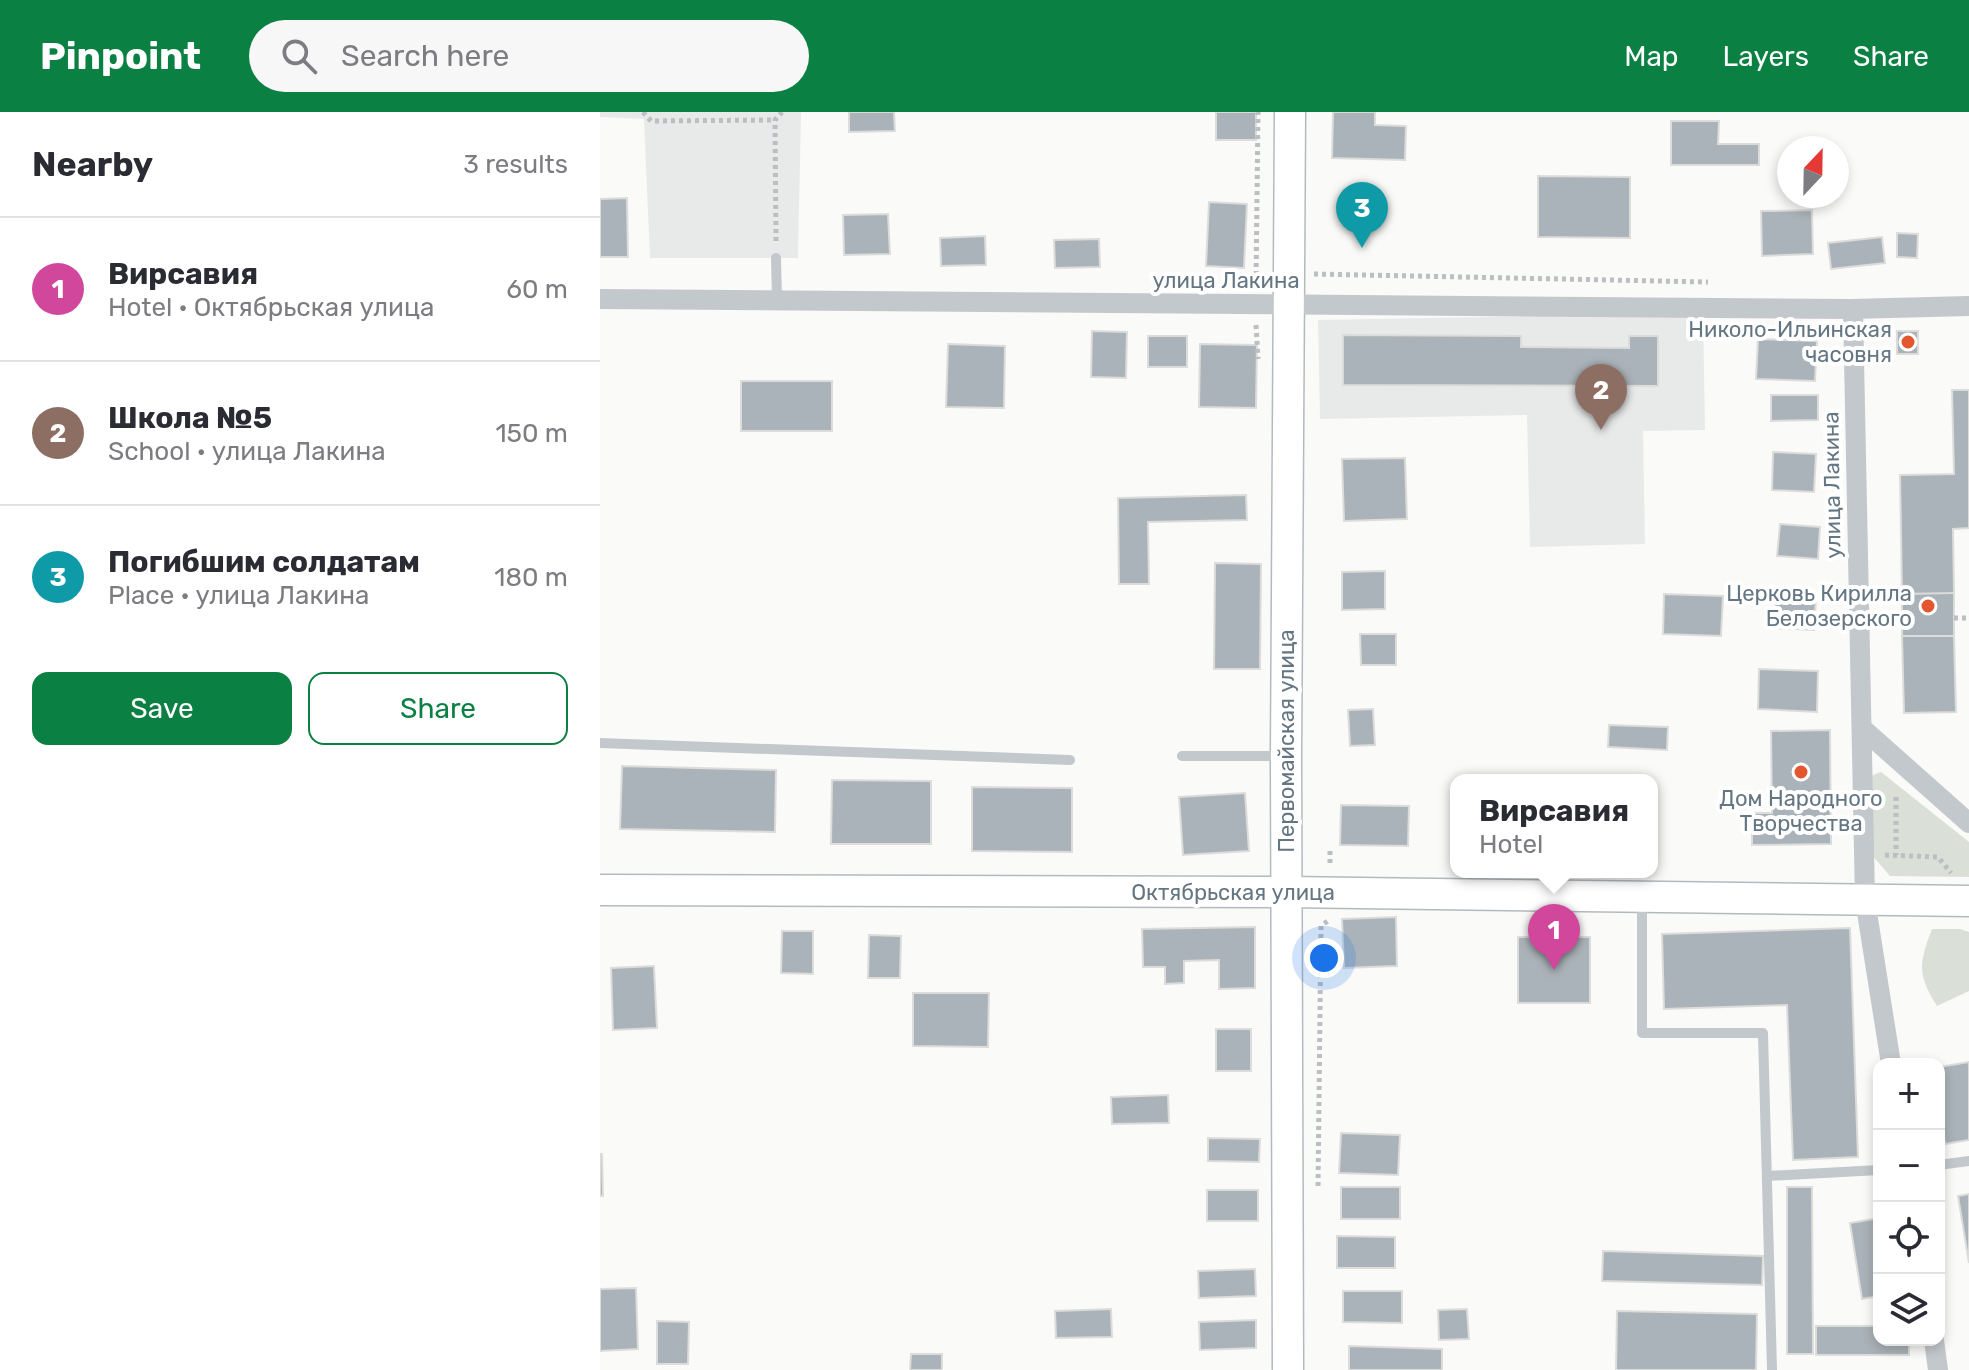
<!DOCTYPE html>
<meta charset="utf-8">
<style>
:root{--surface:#fff;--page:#f7f7f7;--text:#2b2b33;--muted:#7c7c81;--line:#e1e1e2;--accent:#0b8043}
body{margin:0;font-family:Rubik,sans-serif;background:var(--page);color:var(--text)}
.controls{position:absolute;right:24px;bottom:24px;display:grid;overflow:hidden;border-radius:16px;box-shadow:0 4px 12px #0003}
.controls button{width:72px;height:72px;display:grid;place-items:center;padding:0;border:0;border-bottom:2px solid var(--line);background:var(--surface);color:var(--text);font:40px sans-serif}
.compass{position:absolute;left:1177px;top:24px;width:72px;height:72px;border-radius:50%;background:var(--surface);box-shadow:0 4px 12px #0003;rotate:22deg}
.you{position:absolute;left:724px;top:846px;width:28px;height:28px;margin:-20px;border:6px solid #fff;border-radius:50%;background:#1a73e8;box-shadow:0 0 0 12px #1a73e833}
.badge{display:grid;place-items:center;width:52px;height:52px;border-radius:50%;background:var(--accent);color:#fff;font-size:26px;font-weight:700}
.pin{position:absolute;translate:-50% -66px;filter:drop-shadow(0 2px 4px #0008)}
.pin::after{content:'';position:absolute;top:42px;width:28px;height:24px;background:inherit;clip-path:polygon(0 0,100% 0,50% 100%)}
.popup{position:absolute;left:850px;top:662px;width:208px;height:104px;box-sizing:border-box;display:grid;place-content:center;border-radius:16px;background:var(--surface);filter:drop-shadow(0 2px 6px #0005);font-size:26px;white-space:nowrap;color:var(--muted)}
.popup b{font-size:30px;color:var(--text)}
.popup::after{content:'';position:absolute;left:50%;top:100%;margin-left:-16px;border:16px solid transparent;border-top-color:var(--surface)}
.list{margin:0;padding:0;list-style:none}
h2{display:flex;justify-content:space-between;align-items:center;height:104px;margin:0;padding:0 32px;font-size:34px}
h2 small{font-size:26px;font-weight:400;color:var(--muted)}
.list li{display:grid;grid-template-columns:52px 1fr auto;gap:24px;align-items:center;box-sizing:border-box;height:144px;padding:0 32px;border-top:2px solid var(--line)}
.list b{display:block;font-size:30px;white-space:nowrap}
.list p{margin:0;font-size:26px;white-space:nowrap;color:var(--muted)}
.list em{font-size:26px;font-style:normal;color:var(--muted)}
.actions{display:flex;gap:16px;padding:24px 32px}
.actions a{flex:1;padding:18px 0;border:2px solid var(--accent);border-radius:16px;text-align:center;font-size:28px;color:var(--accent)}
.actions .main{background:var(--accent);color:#fff}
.icon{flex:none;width:44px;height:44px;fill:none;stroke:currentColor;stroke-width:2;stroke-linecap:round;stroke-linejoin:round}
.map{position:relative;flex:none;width:1369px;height:1258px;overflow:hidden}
header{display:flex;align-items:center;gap:48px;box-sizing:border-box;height:112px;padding:0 40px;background:var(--accent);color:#fff}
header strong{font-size:38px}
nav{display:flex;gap:44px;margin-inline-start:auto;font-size:28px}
.search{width:560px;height:72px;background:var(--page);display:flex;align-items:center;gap:20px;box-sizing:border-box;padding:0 28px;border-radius:44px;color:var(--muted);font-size:30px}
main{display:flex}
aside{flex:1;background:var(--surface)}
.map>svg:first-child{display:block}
</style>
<header>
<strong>Pinpoint</strong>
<div class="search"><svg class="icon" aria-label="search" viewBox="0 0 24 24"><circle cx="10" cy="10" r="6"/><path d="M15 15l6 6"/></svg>Search here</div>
<nav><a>Map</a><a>Layers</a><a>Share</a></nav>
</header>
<main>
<aside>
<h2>Nearby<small>3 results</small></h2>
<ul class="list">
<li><span class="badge" style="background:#d1479c">1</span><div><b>Вирсавия</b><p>Hotel · Октябрьская улица</p></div><em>60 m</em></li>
<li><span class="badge" style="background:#8d6e63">2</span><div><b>Школа №5</b><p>School · улица Лакина</p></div><em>150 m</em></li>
<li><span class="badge" style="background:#0f9aa8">3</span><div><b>Погибшим солдатам</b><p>Place · улица Лакина</p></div><em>180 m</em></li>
</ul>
<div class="actions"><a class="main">Save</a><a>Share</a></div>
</aside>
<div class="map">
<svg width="1369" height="1258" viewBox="0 0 1369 1258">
<rect width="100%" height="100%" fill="#fafaf8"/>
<!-- built -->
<path fill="#e8e9e9" d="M0,0H201L198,146H50L44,7L0,5Z
M1103,201L1105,318L1043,319L1045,432L930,435L927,303L720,307L718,208Z"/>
<!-- green -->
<path fill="#dadfd7" d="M1281,660L1369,730V765L1290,764L1272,743L1271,668L1273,663Z
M1332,817H1360L1369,820V879L1337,894C1317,862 1319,851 1332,817Z"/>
<!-- building -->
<path fill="#aab3b9" stroke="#dcdcda" stroke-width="2" d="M249,0H294L295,19L249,20Z
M616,0H656V28H616Z
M733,0H775V13L806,14L805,48L732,46Z
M1071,9H1119L1118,32H1159V53H1071Z
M938,64L1030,65V126L938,125Z
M27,86L28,145H0V87Z
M609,90L647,92L644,156L606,154Z
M1212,98L1213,142L1162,144L1161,99Z
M288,102L290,142L244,143L243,103Z
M1297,121L1318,122L1317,146L1297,145Z
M385,124L386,153L341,154L340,126Z
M1282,125L1285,151L1231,157L1228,131Z
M499,127L500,155L455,156L454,128Z
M492,219L527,220L526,266L491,265Z
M1297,219H1318V242H1297Z
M743,223L921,224V235L1029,236V224H1058V274L743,273Z
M548,224H587V255H548Z
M1158,227L1217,229L1215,269L1156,267Z
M348,232L405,234L404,296L346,295Z
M600,232L657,233L656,296L599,295Z
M141,269H232V319H141Z
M1352,278H1369V416L1353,417L1354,481L1302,482L1300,363L1354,362Z
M1171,283H1218V308L1171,309Z
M1173,340L1216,342L1214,380L1172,378Z
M805,346L807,407L744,409L742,347Z
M646,383L647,408L548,410L549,472H519L518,386Z
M1180,412L1220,415L1218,447L1177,444Z
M615,451L661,452L660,557H614Z
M785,459V497L742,498V460Z
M1354,481V524H1302V482Z
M1064,482L1123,484L1121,524L1063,522Z
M1176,484L1216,486L1214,518L1174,516Z
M760,522H796V553H761Z
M1302,524H1354L1356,600L1304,601Z
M1159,557L1218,559L1217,600L1158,597Z
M773,597L775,633L750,634L748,598Z
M1009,613L1068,615L1067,638L1008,635Z
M1230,618L1231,732L1152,733V701H1172L1171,619Z
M22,654L176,658L175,720L20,717Z
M232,668L331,669V732H231Z
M372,675L472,676V740L372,739Z
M645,681L649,739L583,743L579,685Z
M741,693L809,694L808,734L740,733Z
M796,805L797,854L744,856L742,807Z
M655,815V876L619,877V848L584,849V871L565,872V855H543L542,817Z
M1250,816L1258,1045L1193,1048L1187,893L1064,897L1062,822Z
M182,819H213V862L181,861Z
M269,823L301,824L300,866H268Z
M918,825H990V891H918Z
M54,854L57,916L13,918L11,856Z
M313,881H389L388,935L313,934Z
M616,917H651V959H616Z
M1369,950V1028L1345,1032L1339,998V955Z
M568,983L569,1011L512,1012L511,985Z
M741,1021L800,1023L798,1063L739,1061Z
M608,1026L660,1027L659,1050L608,1049Z
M0,1042H2L3,1084H0Z
M741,1075H800V1107H741Z
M1187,1075H1212L1213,1242H1187Z
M607,1078H658V1109H607Z
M1369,1082V1151L1358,1084Z
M1279,1106V1184L1262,1187L1250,1111Z
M737,1124L795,1125V1156H737Z
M1003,1139L1163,1144L1162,1173L1002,1169Z
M655,1157L656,1184L599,1186L598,1159Z
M36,1176L38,1237L0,1239V1177Z
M743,1179H802V1211L743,1210Z
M511,1197L512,1225L456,1226L455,1199Z
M867,1197L869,1227L839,1228L838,1198Z
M1017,1199L1157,1202L1156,1258H1016Z
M656,1208V1236L600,1238L599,1210Z
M57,1209L89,1210L88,1252H57Z
M1216,1214H1279V1228H1309V1243H1216Z
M749,1234L842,1237V1258H749Z
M311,1242H342V1258H310Z"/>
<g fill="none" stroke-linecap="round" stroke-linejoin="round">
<!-- secondary casing -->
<g stroke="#b3babf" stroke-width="33">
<path id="secondary" d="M0,778L686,780L1369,789
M688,1258L686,644L690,0"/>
</g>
<!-- path -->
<path stroke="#bbbfc2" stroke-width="5" stroke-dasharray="4 4" stroke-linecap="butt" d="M43,0L51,9L175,8
M176,129L175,8L182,0
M714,162L1108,170
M656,171L658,0
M656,213L658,247
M1354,506H1369
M1279,510L1302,508
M1296,685V743
M730,739V754
M1285,743L1338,745L1351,761
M718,1074L721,814L729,808"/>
<!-- lane -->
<path stroke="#c3c8cc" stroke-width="10" d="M176,146L177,188
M0,631L470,648
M582,644H684
M1042,787V921H1163L1172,1258
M1339,1053L1369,1049
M1167,1064L1279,1058"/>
<!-- street -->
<path stroke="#c3c8cc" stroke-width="20" d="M0,187L1251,197L1369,194
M1253,197L1265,788L1291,952
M1263,617L1369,711
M1334,1228L1338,1258"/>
<!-- secondary -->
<use href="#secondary" stroke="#fff" stroke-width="30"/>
</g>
<!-- markers -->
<g fill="#e4572e" stroke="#fff" stroke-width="3">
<circle cx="1308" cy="230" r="8"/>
<circle cx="1328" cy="494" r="8"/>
<circle cx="1201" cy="660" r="8"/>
</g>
<g text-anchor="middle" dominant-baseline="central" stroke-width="8" stroke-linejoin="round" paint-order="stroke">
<!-- street labels -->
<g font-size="22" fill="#657683" stroke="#fff">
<text x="626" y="168">улица Лакина</text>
<text transform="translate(1232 373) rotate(-91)">улица Лакина</text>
<text transform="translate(686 629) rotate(-90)">Первомайская улица</text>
<text x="633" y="780">Октябрьская улица</text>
</g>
<!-- poi labels -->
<g font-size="22" fill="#657683" stroke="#fff" text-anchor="end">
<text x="1292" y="217">Николо-Ильинская<tspan x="1292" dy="25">часовня</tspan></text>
<text x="1312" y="481">Церковь Кирилла<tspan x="1312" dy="25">Белозерского</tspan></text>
<text x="1201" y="686" text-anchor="middle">Дом Народного<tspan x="1201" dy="25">Творчества</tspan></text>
</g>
</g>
</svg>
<div class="controls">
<button>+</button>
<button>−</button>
<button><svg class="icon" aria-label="locate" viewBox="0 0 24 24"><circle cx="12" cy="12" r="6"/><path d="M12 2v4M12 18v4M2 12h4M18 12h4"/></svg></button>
<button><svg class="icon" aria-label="layers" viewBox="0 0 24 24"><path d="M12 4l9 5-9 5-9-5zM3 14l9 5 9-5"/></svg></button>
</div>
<svg class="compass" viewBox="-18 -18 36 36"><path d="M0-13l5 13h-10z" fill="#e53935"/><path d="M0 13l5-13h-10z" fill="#7c7c81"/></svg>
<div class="you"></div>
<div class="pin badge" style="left:954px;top:858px;background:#d1479c">1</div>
<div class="popup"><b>Вирсавия</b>Hotel</div>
<div class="pin badge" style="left:1001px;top:318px;background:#8d6e63">2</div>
<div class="pin badge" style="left:762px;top:136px;background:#0f9aa8">3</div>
</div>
</main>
